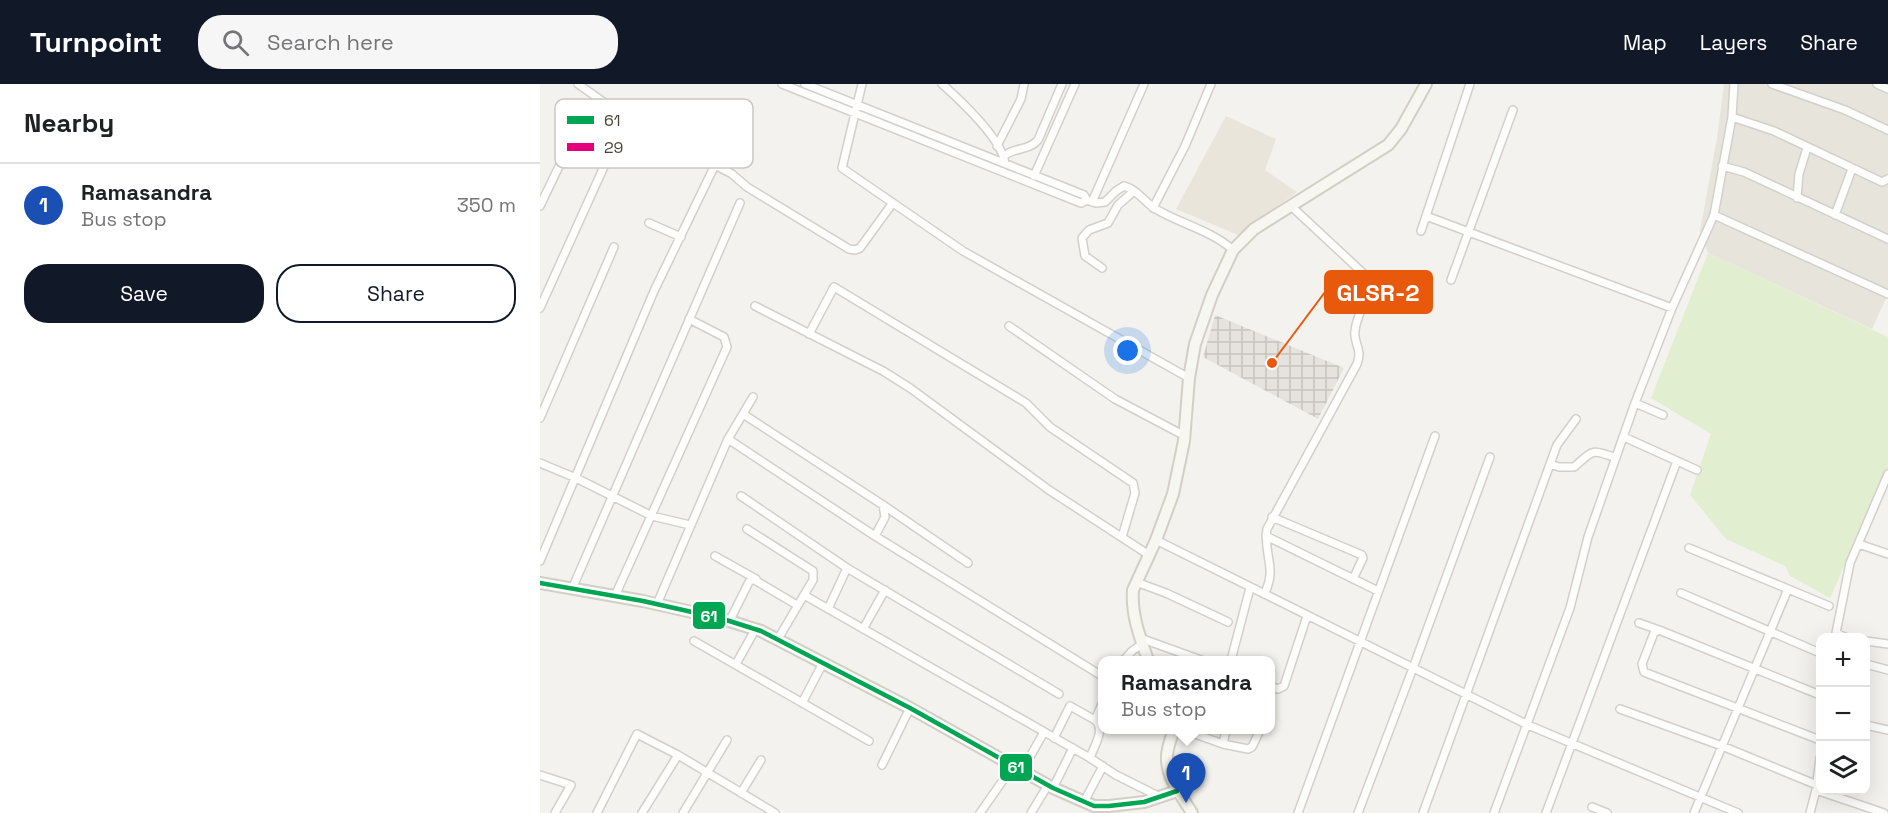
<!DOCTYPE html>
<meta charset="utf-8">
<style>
:root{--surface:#fff;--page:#f6f6f6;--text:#202124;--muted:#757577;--line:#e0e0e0;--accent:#111827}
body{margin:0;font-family:"Space Grotesk",sans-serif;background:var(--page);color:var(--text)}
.controls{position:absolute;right:18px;bottom:18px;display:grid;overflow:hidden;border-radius:12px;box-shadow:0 6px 24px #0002}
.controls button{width:54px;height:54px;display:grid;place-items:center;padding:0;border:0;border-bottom:2px solid var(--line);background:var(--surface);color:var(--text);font:30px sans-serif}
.you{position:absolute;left:588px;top:267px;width:21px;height:21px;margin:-15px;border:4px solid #fff;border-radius:50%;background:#1a73e8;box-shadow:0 0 0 9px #1a73e833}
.badge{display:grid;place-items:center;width:39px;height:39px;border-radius:50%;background:var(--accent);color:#fff;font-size:20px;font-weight:700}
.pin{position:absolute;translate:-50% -50px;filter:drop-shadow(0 2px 3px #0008)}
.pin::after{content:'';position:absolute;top:32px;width:21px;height:18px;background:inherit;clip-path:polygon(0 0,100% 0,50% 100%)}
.popup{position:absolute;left:558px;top:572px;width:177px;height:78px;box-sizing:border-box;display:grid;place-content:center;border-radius:12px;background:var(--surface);filter:drop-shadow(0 2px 4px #0005);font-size:20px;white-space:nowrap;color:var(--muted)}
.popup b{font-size:22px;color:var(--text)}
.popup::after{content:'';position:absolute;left:50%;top:100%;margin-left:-12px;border:12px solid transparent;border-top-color:var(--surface)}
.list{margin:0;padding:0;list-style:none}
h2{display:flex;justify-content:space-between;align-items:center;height:78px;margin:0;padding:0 24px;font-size:26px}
h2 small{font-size:20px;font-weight:400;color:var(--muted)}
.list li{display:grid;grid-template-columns:39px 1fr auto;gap:18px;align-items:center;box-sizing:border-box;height:84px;padding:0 24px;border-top:2px solid var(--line)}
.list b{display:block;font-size:22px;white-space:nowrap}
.list p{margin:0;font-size:20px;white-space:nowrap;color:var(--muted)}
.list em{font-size:20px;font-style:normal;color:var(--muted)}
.actions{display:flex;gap:12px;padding:18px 24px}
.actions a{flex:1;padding:14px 0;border:2px solid var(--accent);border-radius:24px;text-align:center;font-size:21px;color:var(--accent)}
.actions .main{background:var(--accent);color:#fff}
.icon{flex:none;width:33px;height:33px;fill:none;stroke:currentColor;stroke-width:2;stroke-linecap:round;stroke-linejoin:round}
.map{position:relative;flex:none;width:1348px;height:729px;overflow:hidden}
header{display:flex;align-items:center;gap:36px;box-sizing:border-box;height:84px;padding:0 30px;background:var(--accent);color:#fff}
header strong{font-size:28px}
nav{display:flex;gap:33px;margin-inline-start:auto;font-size:21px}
.search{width:420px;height:54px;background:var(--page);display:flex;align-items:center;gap:15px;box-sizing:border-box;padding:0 21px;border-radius:24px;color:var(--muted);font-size:22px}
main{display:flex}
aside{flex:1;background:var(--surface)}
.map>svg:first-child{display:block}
</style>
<header>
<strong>Turnpoint</strong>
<div class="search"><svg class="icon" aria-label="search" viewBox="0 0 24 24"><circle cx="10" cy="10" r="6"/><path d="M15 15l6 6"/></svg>Search here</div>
<nav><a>Map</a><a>Layers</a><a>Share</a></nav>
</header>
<main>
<aside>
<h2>Nearby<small></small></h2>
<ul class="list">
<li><span class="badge" style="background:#1a4fb4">1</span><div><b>Ramasandra</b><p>Bus stop</p></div><em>350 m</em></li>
</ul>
<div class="actions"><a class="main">Save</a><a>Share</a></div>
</aside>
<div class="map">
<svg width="1348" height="729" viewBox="0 0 1348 729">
<defs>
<pattern id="industrial-grid" width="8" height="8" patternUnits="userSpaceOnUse" patternTransform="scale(1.5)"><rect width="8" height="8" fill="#e6e2de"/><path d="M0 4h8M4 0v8" fill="none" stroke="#c7c3bf"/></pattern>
</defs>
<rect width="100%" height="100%" fill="#f4f2ee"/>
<!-- residential -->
<path fill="#e7e4dc" d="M1184,0H1348V210L1332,245L1168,169L1160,147L1177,54Z"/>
<!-- industrial -->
<path fill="url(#industrial-grid)" d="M675,231L804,284L778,335L663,273Z"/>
<!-- education -->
<path fill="#eae5da" d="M686,32L736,55L725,86L757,108L698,151L636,125Z"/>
<!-- green -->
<path fill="#e1eecf" d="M1168,169L1348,253V384L1290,514L1250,492L1245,482L1186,455L1150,411L1171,350L1111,314Z"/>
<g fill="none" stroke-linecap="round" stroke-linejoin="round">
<!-- street casing -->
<g stroke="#d2d0cb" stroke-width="10">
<path id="street" d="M38,0L86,34L192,90L207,103L309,165L315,166L320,164L352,120
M242,0L541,119L547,116L544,111L265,0
M322,0L302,84L423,167L649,294
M402,0C421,17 461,54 465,79
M1232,0L1305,26L1348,46
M1337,0L1348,5
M1192,33L1234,47L1342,98L1348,95
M457,62L481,15L484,0
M464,72C474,63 489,67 498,56L522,0
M1182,82L1204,88L1348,155
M494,92L535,0
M1257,114L1259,90L1267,64
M547,116L556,119L565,118L576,107L584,102C596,105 604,117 614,124C640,140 669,145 693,166
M552,118L604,0
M0,122L42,34
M613,124L645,62L671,0
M1174,131L1348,210
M1295,131L1312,85
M886,132L1132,224
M109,139L141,153
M881,147L930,0
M562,184L545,172L542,154L549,146L568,139L578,121L594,107
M911,196L973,26
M215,222L343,287L370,304L509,406L609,471
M0,224L86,34
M469,242L575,315L645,352
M269,250L294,203L486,319L510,343L593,399L595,409L582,453
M1095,319L1123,331
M203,330L343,421L345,433L335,452
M0,334L74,163
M1084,353L1157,386
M188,355L213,313
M0,379L36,394L112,432L150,441
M1010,380L1019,383H1034C1053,367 1050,364 1076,374
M201,412L307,484L519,610
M343,421L428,479
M732,433L822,471L823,474L813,495
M207,445L273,487V496L264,511
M726,452L838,507
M616,456L988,641L1198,729
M1319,460L1348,470
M1149,464L1289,522
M175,472L216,495
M0,477L114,207L175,81
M596,498L626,509L688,538
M32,505L200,119
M1141,509L1280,569
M724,510C738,485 723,471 727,445L817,280C823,265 813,259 815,247C816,229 835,208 824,190L751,122
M75,512L187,263L184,253L149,235
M117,520L188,355L335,452L562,592
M288,525L307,484
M189,538L209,498L213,495L257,521
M1099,539L1119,546
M323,545L345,506
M1296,549L1307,554
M600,554L661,576
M1295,554L1310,479L1348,390
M238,555L264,511L550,674
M154,557L329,657
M1326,557L1348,560
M584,576L592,567L602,560
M691,576L710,504
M196,580L215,546
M1326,580L1348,586
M730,602L738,605L744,602L767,532
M1280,611L1119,546L1114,549L1102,580L1104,588L1109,590L1280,656
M262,619L283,579
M562,620L555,636C566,645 554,662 550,674L576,691L620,713
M1080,625L1182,662L1277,701
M1326,641L1348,646
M644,646L683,660L708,665L712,663L720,646
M514,654L530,622L555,636
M683,660L686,646
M342,681L370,624
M482,687L504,648
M0,691L31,701L15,729
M513,704L533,664
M1276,706L1344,729
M201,709L221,676
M544,718L563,682
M1052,723L1067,729
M57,729L97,650L138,671L235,729
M102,729L138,671
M143,729L187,656
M440,729L473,682
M491,729L508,701
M758,729L895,352
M818,729L873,584L950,373
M883,729L1017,361L1036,335
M954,729L1030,524L1048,453L1095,319L1132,224L1174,131L1192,33L1194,0
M1006,729L1137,377
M1154,729L1248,505
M1270,729L1276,706L1280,674"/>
</g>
<!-- secondary casing -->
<g stroke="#d3cfc5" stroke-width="14">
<path id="secondary" d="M0,499L103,517L183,535L221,547L370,624L513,704L554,722H569L604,718L637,707
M608,576C600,554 591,530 593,506L616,456L633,410L644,357L649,294L655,260L672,211L693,166L714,145L848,61L861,45L886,0
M634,646C631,654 627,664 627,673C626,694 642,712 652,729"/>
</g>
<!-- street -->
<use href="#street" stroke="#fdfdfc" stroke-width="7"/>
<!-- secondary -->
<use href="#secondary" stroke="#f7f6f1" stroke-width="10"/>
<!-- bus-1 casing -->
<g stroke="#fff" stroke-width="9">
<path id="bus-1" d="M0,499L103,517L183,535L221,547L370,624L513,704L554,722H569L604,718L637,707"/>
</g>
<!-- bus-1 -->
<use href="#bus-1" stroke="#00a651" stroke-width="4.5"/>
</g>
<!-- legend -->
<rect x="15" y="15" width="198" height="69" rx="9" fill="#fff" stroke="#c9c7c4" stroke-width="1.5"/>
<rect x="27" y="32" width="27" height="8" fill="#00a651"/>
<rect x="27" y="59" width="27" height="8" fill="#e5007d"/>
<g font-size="16" fill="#4b4439">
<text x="64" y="42">61</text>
<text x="64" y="69">29</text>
</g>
<!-- callouts -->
<path fill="none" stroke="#e8590c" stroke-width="2" d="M732 279L785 208"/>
<circle fill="#e8590c" stroke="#fff" stroke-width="2" cx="732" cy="279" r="6"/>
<rect fill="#e8590c" stroke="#e8590c" stroke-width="2" x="785" y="187" width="107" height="42" rx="6"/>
<g font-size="24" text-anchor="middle" font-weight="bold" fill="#fff">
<text x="838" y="217">GLSR-2</text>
</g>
<g stroke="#fff" stroke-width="2">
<rect x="152" y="517" width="34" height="29" rx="6" fill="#00a651"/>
<rect x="459" y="669" width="34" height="29" rx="6" fill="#00a651"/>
</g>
<g font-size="16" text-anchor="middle" font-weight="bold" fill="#fff">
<text x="169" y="538">61</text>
<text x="476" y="689">61</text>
</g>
</svg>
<div class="controls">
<button>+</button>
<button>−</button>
<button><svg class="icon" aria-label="layers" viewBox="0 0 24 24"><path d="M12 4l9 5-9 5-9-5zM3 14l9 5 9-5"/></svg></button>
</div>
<div class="you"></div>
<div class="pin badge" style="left:646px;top:719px;background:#1a4fb4">1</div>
<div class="popup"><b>Ramasandra</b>Bus stop</div>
</div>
</main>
